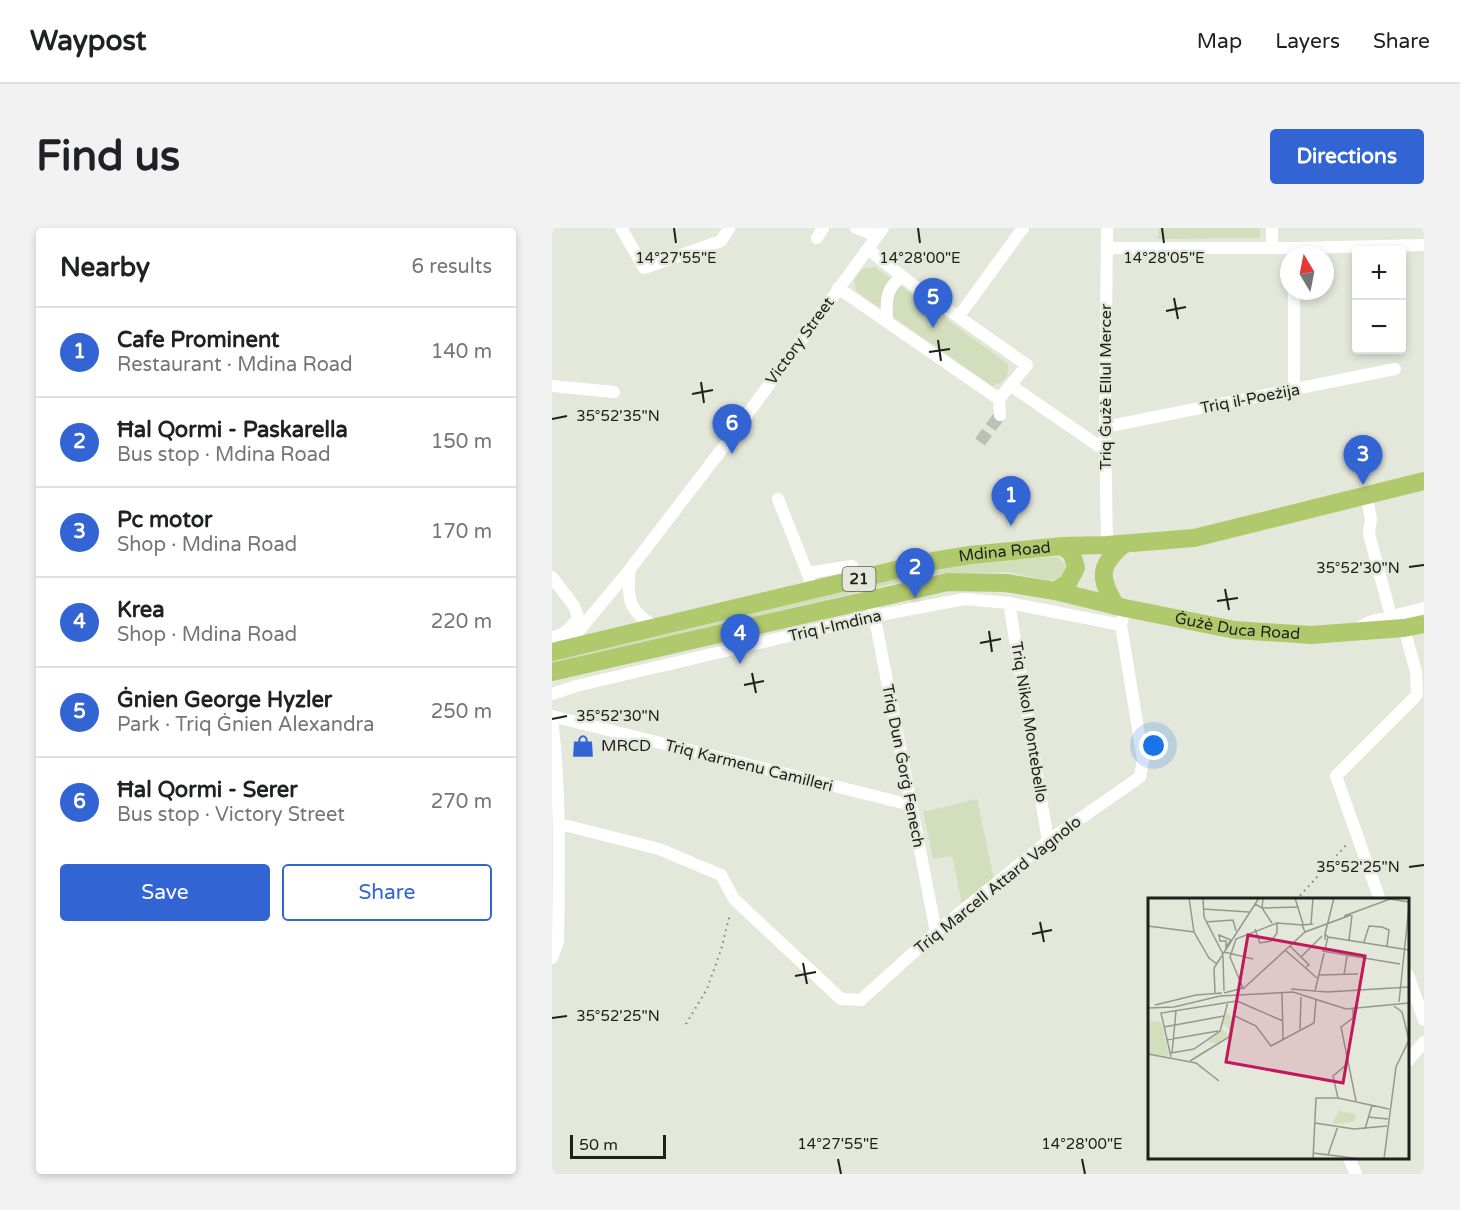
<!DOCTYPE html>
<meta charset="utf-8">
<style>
:root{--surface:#fff;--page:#f2f2f2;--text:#202124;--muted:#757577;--line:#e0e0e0;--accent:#3364d3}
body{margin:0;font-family:"Varela Round",sans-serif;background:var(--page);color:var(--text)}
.controls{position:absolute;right:18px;top:18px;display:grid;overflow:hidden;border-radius:6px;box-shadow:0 3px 9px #0003}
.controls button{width:54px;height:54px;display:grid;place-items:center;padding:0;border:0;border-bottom:2px solid var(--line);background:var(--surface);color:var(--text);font:30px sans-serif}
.compass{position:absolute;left:728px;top:18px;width:54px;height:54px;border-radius:50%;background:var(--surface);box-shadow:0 3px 9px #0003;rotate:350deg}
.scale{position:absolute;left:18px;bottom:15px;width:96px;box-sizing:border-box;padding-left:6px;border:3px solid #1e201b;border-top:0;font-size:16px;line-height:21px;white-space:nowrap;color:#1e201b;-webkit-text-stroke:4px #e4e8db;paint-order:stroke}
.you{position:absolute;left:602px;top:518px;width:21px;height:21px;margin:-15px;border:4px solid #fff;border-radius:50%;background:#1a73e8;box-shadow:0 0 0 9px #1a73e833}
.badge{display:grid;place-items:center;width:39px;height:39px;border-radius:50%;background:var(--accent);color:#fff;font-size:20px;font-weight:700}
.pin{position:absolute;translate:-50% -50px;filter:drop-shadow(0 2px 3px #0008)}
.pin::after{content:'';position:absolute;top:32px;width:21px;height:18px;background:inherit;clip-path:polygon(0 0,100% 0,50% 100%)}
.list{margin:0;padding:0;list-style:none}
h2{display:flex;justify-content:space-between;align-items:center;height:78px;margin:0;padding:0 24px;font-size:26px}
h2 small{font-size:20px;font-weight:400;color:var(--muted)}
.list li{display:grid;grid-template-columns:39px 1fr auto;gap:18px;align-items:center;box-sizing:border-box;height:90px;padding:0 24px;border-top:2px solid var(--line)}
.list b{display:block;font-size:22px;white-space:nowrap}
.list p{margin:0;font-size:20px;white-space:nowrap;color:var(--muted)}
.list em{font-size:20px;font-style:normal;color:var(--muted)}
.actions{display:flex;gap:12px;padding:18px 24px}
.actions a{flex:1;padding:14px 0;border:2px solid var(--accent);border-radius:6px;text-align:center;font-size:21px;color:var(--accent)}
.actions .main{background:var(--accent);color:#fff}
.map{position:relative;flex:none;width:872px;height:946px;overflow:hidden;border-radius:6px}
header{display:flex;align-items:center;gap:36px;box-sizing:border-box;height:84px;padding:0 30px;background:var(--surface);border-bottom:2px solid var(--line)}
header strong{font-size:28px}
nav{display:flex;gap:33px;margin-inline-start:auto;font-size:21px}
.intro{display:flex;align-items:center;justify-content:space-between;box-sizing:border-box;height:144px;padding:0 36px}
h1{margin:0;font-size:42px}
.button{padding:15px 27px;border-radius:6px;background:var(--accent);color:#fff;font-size:21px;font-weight:700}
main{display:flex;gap:36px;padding:0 36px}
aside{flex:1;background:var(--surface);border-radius:6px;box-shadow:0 3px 9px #0003}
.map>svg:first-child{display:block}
</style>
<header>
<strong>Waypost</strong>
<nav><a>Map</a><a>Layers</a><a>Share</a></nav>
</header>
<div class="intro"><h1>Find us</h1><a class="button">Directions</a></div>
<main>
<aside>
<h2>Nearby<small>6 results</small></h2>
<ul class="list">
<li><span class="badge">1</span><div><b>Cafe Prominent</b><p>Restaurant · Mdina Road</p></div><em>140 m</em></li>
<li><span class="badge">2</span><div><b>Ħal Qormi - Paskarella</b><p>Bus stop · Mdina Road</p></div><em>150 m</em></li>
<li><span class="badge">3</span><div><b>Pc motor</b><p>Shop · Mdina Road</p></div><em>170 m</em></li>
<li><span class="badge">4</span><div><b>Krea</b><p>Shop · Mdina Road</p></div><em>220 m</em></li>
<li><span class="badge">5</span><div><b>Ġnien George Hyzler</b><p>Park · Triq Ġnien Alexandra</p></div><em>250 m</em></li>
<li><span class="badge">6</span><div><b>Ħal Qormi - Serer</b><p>Bus stop · Victory Street</p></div><em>270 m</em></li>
</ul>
<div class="actions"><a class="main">Save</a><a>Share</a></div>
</aside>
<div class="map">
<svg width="872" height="946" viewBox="0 0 872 946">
<rect width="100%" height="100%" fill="#e4e8db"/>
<!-- green -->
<path fill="#d3debc" d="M607,0H708V10L606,11Z
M323,39L456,136C458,148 452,155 440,158L304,63L302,52L310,41Z
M506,329L513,337V347L497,353L456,344L381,346L0,437V430L354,347L421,333Z
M425,571L442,651L410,676L400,628L381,631L371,582L375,583Z"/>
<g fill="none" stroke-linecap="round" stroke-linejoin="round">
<!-- minor-tunnel -->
<path stroke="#bcc0b5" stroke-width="12" stroke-dasharray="12 6" stroke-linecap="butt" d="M428,214L448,187"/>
<!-- path -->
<path stroke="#7d8077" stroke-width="2" stroke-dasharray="1.5 4.5" stroke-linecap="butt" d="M744,672L796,615
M134,796L155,761L169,722L178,686"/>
<!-- minor -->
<path stroke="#fff" stroke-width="12" d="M69,0L92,40L169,13L177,0
M304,0L325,8
M720,0V20
M265,10L271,0
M555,20H742L872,17
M286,60L447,171L475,137L361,57L316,21
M742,63V162
M407,88L471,0
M335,92C334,75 333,58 351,49
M458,157L554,223
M0,158L62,164
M447,171L448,187
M553,199L843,141
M814,266L819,291L817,306L839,388
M226,271L257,349L259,363
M555,317L553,199L555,0
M78,342C74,373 78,385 106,400
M255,345L300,338
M0,349L22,378L26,389C20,399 13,407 0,409
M457,375L496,613
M321,381L384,704
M805,401L817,394L872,380
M12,421L78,341L173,217L331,0
M0,466L24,458L322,388L413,371L457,375L569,397
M0,488L359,577
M0,490C9,565 7,639 6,714L0,730
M8,596L107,621L169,647L182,671L289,771L309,772L384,704L496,613L588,549L591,531L569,397L573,380
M828,672L784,548L865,467L864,444L852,400
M856,747L872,792
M856,833L872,814
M797,930L804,946"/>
<!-- highway -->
<g stroke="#b0c96c" stroke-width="18">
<path d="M503,363L516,355L524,340L520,326L511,318"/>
<path d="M564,378C547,350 546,338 572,316"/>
<path id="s1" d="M0,424L381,333L418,327L511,318L555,317L642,310L872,253"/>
<path id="s2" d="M0,444L396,354L454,355L503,363L573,380L683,402L759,407L852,400L872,396"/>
</g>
</g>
<!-- ticks -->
<path fill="none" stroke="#1e201b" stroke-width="2" d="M122,0L124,15M366,0L368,15M610,0L612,15M622,70L626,91M614,83L634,79M386,112L389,133M377,124L398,121M149,154L152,175M140,166L161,162M0,191L15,188M857,339L872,337M673,361L677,382M665,373L686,370M437,403L440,424M428,415L449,411M200,445L204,465M192,457L212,453M0,491L15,488M857,639L872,637M488,694L492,714M480,706L500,702M251,735L255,756M243,748L264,744M0,790L15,788M286,931L289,946M530,931L533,946"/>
<!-- icons -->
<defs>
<g id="shop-bare" transform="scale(1.8)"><path d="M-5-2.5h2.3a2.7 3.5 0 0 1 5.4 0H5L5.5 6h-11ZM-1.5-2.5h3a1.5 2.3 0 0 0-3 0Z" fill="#3364d3" stroke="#e4e8db" stroke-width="2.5" paint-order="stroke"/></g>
</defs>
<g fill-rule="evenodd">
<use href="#shop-bare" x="31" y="518"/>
</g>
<g text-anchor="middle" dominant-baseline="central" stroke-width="5" stroke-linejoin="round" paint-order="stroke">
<!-- shield labels -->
<rect fill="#e4e8db" stroke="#595c55" stroke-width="1.5" x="290.5" y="339" width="33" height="24" rx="4.5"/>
<g font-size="15" font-weight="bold" fill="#1e201b">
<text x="307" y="351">21</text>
</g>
<!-- street labels -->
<g font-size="16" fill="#1e201b" stroke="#e4e8db">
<text transform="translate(248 113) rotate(-54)">Victory Street</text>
<text transform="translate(554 159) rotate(-90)">Triq Ġużè Ellul Mercer</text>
<text transform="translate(698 171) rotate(-11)">Triq il-Poeżija</text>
<text stroke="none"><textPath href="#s1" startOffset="464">Mdina Road</textPath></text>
<text transform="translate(283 398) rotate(-13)">Triq l-Imdina</text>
<text stroke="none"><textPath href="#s2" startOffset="700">Ġużè Duca Road</textPath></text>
<text transform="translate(477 494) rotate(81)">Triq Nikol Montebello</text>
<text transform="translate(197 538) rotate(14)">Triq Karmenu Camilleri</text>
<text transform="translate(351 538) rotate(79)">Triq Dun Ġorġ Fenech</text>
<text transform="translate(446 657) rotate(-39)">Triq Marcell Attard Vagnolo</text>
</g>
<!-- poi labels -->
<g font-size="16" fill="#1e201b" stroke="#e4e8db" text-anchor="start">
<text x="49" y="518">MRCD</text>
</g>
</g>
<!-- overview -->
<g transform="translate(596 670)">
<rect width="261" height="261" fill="#e4e8db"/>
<path d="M78,114L85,120L83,133L81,137L69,146L60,144L74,131L80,136L83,133L75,126ZM0,123L13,124L21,158L0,156ZM191,213L208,216L206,224L184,226Z" fill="#d3debc"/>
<path fill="none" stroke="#95988e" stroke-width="1.5" d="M41,0L46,34L61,60L69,66M55,0L56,19L75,56M115,0L114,10L124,25M147,0L155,26M107,6L114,10L151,9M55,11L101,14M196,18L242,1L261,4M58,24L85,22L88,33M163,26L165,0M0,28L46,34M107,31L112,45L123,43L129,35V25M157,34L154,27L165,26M177,36L186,0M71,37L83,42L78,49V43H72ZM180,39L261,52M201,42L204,17M216,44L221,28L234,29L241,32L239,48M142,48L161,67L158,69M137,52L169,80M174,53L252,66M76,54L105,61M75,58L76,93M153,59L174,38M170,77L210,76M196,77L199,58M95,91L157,34L203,17M143,91L179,94L261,89M167,93L180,39L177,36V42M67,95L66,70L111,0M76,95L95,90L82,59L88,41L129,25L154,27M134,95L135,141M89,103L135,123M251,104L261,8M7,107L48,97L74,95M0,110L26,109L72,98L145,94L198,111L261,105M205,111V120L193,129L208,203M87,118L108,128L123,148L166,125L168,102M16,129L76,118M152,131L153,99M18,142L70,133M23,155L46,151L72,133L80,104M24,155L28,113M0,156L48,165L71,183M23,159L13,115L89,103M42,163L81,139L89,101M190,200L185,178L198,167M220,219L240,221M167,225L206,231L239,228M217,231L224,207M165,255L213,261M180,257L190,228M165,261L168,200H190L241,211M236,261L248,169L261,142L254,114L246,108"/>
<path fill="#c2185b" fill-opacity="0.15" stroke="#c2185b" stroke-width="3" d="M100,37L217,58L195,185L78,164Z"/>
<rect width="261" height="261" fill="none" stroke="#1e201b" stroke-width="3"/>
</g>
<g font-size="15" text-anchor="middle" fill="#1e201b" stroke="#e4e8db" stroke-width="5" stroke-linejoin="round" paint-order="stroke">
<text x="124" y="35">14°27'55"E</text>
<text x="368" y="35">14°28'00"E</text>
<text x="612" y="35">14°28'05"E</text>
<text x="66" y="193">35°52'35"N</text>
<text x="806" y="345">35°52'30"N</text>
<text x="66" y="493">35°52'30"N</text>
<text x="806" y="644">35°52'25"N</text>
<text x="66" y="793">35°52'25"N</text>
<text x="286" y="921">14°27'55"E</text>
<text x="530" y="921">14°28'00"E</text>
</g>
</svg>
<div class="controls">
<button>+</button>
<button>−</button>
</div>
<svg class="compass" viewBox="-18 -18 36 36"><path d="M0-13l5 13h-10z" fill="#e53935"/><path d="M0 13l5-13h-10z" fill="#757577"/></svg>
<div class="scale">50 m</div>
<div class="you"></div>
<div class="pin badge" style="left:459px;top:298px">1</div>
<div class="pin badge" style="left:363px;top:370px">2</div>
<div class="pin badge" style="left:811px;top:257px">3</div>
<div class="pin badge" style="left:188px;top:436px">4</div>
<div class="pin badge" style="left:381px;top:100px">5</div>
<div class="pin badge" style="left:180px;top:226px">6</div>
</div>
</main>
